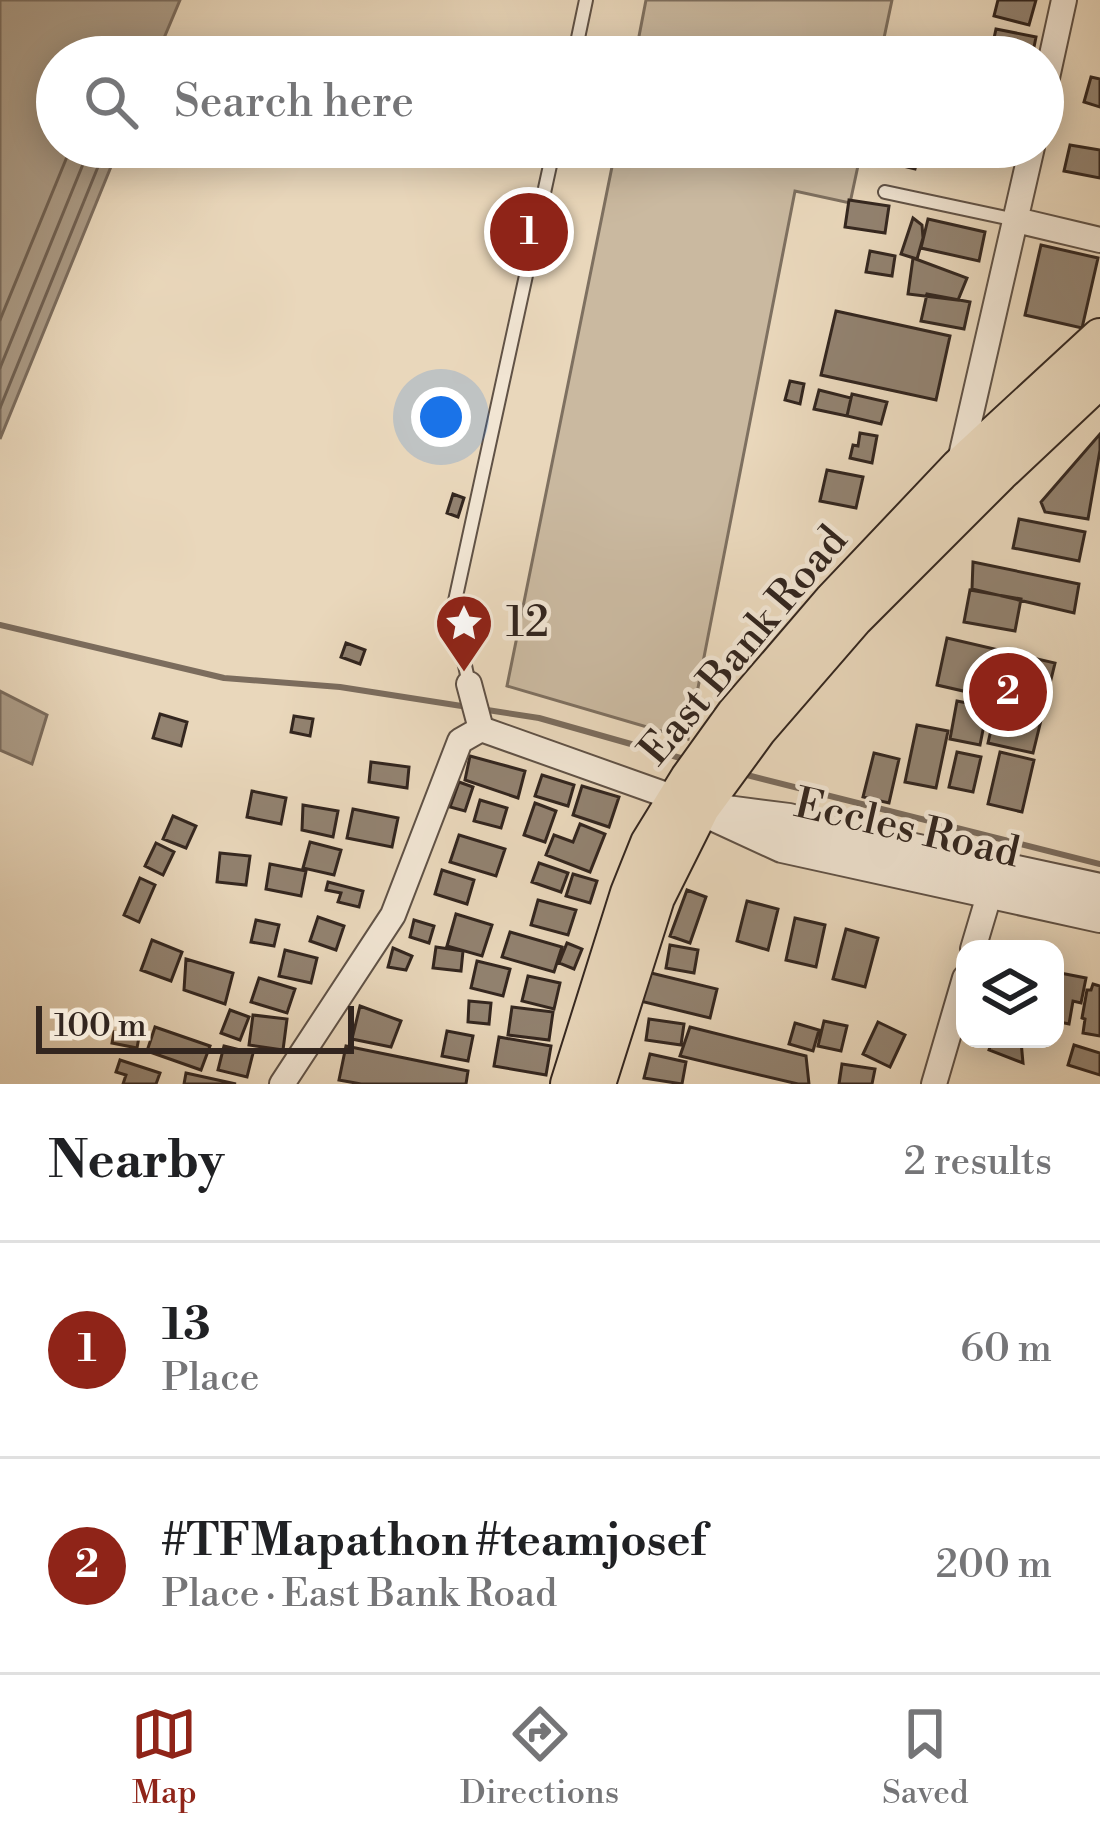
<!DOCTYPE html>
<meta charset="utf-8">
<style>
:root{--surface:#fff;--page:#f6f6f6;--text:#202124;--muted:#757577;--line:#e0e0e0;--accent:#8f2418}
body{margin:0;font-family:"Libre Bodoni",serif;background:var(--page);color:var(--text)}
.controls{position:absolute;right:36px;bottom:36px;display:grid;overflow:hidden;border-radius:24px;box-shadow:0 6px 30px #0003}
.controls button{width:108px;height:108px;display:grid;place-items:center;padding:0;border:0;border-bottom:3px solid var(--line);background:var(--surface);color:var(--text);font:60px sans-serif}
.scale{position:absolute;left:36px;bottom:30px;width:318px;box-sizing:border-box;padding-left:12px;border:6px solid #33261f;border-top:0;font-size:33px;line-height:42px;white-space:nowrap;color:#33261f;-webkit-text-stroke:9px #f1e5d3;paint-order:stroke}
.you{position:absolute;left:441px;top:417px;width:42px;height:42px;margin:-30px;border:9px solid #fff;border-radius:50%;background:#1a73e8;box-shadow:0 0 0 18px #1a73e833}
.badge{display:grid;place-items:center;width:78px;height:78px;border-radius:50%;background:var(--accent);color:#fff;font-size:39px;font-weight:700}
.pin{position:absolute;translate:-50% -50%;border:6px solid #fff;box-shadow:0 3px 12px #0006}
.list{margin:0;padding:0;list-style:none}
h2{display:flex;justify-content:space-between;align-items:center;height:156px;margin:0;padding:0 48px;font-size:51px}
h2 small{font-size:39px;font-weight:400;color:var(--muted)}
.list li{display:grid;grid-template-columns:78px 1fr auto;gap:36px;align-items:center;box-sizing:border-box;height:216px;padding:0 48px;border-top:3px solid var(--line)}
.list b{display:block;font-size:45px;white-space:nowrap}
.list p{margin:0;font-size:39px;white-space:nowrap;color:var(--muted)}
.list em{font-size:39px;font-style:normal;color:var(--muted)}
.icon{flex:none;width:66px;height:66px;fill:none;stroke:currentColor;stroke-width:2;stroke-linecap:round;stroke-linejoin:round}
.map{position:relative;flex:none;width:1100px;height:1084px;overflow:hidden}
.search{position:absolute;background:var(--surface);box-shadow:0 6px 30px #0003;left:36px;right:36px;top:36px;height:132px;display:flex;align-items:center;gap:30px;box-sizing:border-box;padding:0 42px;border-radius:66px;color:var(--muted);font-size:45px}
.sheet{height:588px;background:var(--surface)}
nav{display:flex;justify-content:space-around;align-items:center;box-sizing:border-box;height:168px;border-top:3px solid var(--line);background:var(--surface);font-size:33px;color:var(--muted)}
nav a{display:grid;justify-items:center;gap:6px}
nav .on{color:var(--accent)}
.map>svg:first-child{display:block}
</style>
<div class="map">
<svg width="1100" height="1084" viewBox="0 0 1100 1084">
<rect width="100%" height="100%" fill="#e9d7bb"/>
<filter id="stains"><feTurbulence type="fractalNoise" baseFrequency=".00167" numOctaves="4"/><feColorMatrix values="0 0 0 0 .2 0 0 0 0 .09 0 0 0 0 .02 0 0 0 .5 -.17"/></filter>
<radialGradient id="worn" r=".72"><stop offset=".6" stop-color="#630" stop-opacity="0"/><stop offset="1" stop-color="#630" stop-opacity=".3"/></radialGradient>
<!-- green -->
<path fill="#cab9a0" stroke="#7e7060" stroke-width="3" d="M646,0H892L880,57H635Z
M616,147H862L850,203L795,191L688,739L507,686Z"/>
<!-- water -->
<path fill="#ab9b86" stroke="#7b6c5d" stroke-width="3" d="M0,0H180L156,57H57V147H119L0,439Z
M0,691L47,715L32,764L0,750Z"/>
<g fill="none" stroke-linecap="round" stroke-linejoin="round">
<!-- shore -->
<path stroke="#6f6052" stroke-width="3" d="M0,320L71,147
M0,368L90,147
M0,408L106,147"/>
<!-- stream -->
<path stroke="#7b6c5d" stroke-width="6" d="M0,625L224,678L340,687L468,707
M481,709L539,718L684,759
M743,774L1100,864"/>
</g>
<!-- building -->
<path fill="#928270" stroke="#33261f" stroke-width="3" d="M998,0H1036L1029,25L994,16Z
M996,29L1036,37L1032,57H990Z
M1091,77L1100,79V107L1084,102Z
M1070,145L1100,150V178L1064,171Z
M873,147H921L915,169L870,158Z
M964,147H1001L998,166L961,159Z
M849,200L889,206L885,233L845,227Z
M913,218L922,225L923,238L917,259L901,254Z
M928,219L985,232L979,261L921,248Z
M1041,245L1098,258L1082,328L1025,315Z
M870,251L895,256L892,276L866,272Z
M913,258L967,278L958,300L908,294Z
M927,294L970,302L964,329L921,321Z
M836,311L950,336L936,400L821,375Z
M790,381L804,384L800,404L785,400Z
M819,390L851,398L847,416L814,409Z
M852,394L887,402L881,424L847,416Z
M860,433L877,436L872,463L850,458L853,445L858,446Z
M1100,434V450L1088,519L1045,512L1041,502Z
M827,470L863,477L856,508L820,501Z
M453,494L464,498L458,517L447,513Z
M1019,519L1085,532L1079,561L1013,548Z
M973,562L1079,584L1074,613L972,589Z
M970,590L1021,599L1015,631L964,622Z
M947,638L1055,663L1033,753L988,743L998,699L937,685Z
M346,643L365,650L360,664L341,657Z
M957,701L992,708L989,726L984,725L980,745L950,739Z
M160,714L187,722L181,746L153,738Z
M294,716L313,719L310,736L291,732Z
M917,725L948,731L936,788L905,782Z
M957,752L981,757L973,792L949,787Z
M1000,752L1034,760L1022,812L988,804Z
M874,753L899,759L889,803L863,797Z
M470,756L525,771L518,798L465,780Z
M371,762L409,767L407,788L369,782Z
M542,775L574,785L568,806L535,796Z
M459,782L473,787L465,811L450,807Z
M582,786L619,797L609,827L573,815Z
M252,791L286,798L281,824L247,817Z
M480,800L507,808L501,828L474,821Z
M535,803L556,811L545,842L524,835Z
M303,805L338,811L333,837L302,830Z
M353,809L398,818L392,847L347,838Z
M173,816L196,826L186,848L163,839Z
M580,824L605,834L590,872L546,855L554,835L573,842Z
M459,835L505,849L496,876L450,862Z
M310,842L341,850L334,875L303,868Z
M156,843L174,852L163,875L145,866Z
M220,853L250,856L246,885L217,882Z
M539,863L568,873L561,892L532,882Z
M270,864L306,871L301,896L266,889Z
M442,870L474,880L467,904L435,894Z
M573,874L597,881L590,903L566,896Z
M140,878L155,885L139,922L124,915Z
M328,882L363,891L359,907L338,902L341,893L326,890Z
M687,890L706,897L690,943L670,936Z
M538,900L576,910L568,935L531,925Z
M747,901L778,909L768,950L737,941Z
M456,914L492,925L482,956L447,946Z
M318,917L344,926L336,950L310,941Z
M795,918L825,925L816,967L786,960Z
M256,920L279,925L274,946L251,942Z
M414,920L434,926L429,943L410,937Z
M846,929L878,938L865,987L833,979Z
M510,932L562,947L554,972L502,957Z
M152,940L182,952L171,981L141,970Z
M567,943L582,949L574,969L559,963Z
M670,945L698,950L694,973L666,968Z
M436,947L463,951L461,971L433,968Z
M393,948L412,956L406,970L388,967Z
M285,950L317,958L311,983L279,976Z
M186,959L233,973L225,1004L184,990Z
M477,961L510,969L503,996L471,988Z
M647,972L717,989L710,1018L640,1001Z
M1055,972L1086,978L1081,1003L1073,1001L1069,1024L1055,1021Z
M528,976L560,983L554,1009L522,1001Z
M259,978L295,989L287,1013L251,1002Z
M1093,984L1100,986V1036L1083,1033L1085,1019L1082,1018L1087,990H1091Z
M469,1001L491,1003L489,1024L468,1022Z
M360,1006L401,1021L391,1047L352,1039Z
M512,1007L553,1012L549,1040L508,1035Z
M230,1010L249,1017L240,1040L221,1033Z
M253,1015L287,1019L283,1050L249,1045Z
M649,1019L684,1024L681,1045L646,1040Z
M824,1021L847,1026L841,1051L818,1046Z
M878,1022L905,1035L890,1067L863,1054Z
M795,1023L819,1030L813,1051L789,1044Z
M155,1027L210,1046L201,1070L147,1051Z
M690,1027L806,1056L809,1084H798L680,1056Z
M447,1031L473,1036L468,1061L442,1056Z
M114,1032L139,1037L137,1048L112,1043Z
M499,1037L551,1046L546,1075L494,1066Z
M993,1039L1021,1041L1023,1063L989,1050Z
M1074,1045L1100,1053V1075L1068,1065Z
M224,1046L253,1053L247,1077L218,1070Z
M346,1046L468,1071L466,1084H361L339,1080Z
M650,1054L686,1062L682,1084L644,1078Z
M120,1060L160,1073L156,1084H123L126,1075L116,1072Z
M842,1064L875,1069L872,1084H839Z
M186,1073L236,1084H184Z"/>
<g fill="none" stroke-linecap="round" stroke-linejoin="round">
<!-- service casing -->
<g stroke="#605246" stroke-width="16">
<path id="service" d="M574,57L586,0
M885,192L1016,220
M469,684L453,610L554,147"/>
</g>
<!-- minor casing -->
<g stroke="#605246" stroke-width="28">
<path id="minor" d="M1043,96L1064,0
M1016,220L1100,240
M959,465L1032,147
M469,684L481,729
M973,949L990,892
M282,1084L393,915L460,741L481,729L675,798
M934,1084L965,978"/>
</g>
<!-- tertiary casing -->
<g stroke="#605246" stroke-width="34">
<path id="tertiary" d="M680,800L782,847L1100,917
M719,810L789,819L835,832L1100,889"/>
</g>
<!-- primary casing -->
<g stroke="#33261f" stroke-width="40">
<path id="primary" d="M569,1084L629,893L649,843L689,778L735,714L832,601L959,467L1100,337
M597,1084L656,898L701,808L758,730L855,618L1000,473L1100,379"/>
</g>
<!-- service -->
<use href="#service" stroke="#f1e5d3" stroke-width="12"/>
<!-- minor -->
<use href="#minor" stroke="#f1e5d3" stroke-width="24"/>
<!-- tertiary -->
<use href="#tertiary" stroke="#f1e5d3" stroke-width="30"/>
<!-- primary -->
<use href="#primary" stroke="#e9d7bb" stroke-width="36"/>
</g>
<!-- icons -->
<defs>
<g id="sight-pin" transform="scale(3)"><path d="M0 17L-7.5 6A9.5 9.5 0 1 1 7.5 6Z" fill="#8f2418" stroke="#f1e5d3"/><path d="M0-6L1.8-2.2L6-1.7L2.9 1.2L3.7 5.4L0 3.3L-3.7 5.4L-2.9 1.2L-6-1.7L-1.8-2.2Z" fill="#fff"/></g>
</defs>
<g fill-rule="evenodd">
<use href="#sight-pin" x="464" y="623"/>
</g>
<g text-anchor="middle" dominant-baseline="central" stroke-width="9" stroke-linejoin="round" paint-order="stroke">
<!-- poi labels -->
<g font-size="42" fill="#33261f" stroke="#f1e5d3" text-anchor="start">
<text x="506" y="623">12</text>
</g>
<!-- street labels -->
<g font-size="42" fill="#33261f" stroke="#f1e5d3">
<text transform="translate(744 646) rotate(-50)">East Bank Road</text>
<text transform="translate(907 829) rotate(13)">Eccles Road</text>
</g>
</g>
<rect width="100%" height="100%" filter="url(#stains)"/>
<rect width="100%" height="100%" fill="url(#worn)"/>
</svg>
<div class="controls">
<button><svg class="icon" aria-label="layers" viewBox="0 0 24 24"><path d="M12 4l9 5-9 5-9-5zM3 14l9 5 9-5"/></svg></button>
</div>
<div class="scale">100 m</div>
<div class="you"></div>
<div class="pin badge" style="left:529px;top:232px">1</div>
<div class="pin badge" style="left:1008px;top:692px">2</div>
<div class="search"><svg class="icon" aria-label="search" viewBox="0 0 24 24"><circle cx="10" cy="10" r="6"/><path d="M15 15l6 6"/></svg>Search here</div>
</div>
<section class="sheet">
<h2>Nearby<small>2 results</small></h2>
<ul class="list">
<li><span class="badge">1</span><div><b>13</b><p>Place</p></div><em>60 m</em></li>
<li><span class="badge">2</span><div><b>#TFMapathon #teamjosef</b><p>Place · East Bank Road</p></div><em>200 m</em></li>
</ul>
</section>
<nav>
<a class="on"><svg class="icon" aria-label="map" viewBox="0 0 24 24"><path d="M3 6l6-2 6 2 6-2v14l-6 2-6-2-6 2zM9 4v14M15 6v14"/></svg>Map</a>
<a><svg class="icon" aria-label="directions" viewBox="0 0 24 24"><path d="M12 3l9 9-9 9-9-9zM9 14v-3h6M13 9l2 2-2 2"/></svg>Directions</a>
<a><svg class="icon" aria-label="saved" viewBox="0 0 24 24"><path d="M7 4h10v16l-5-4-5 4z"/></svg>Saved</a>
</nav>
